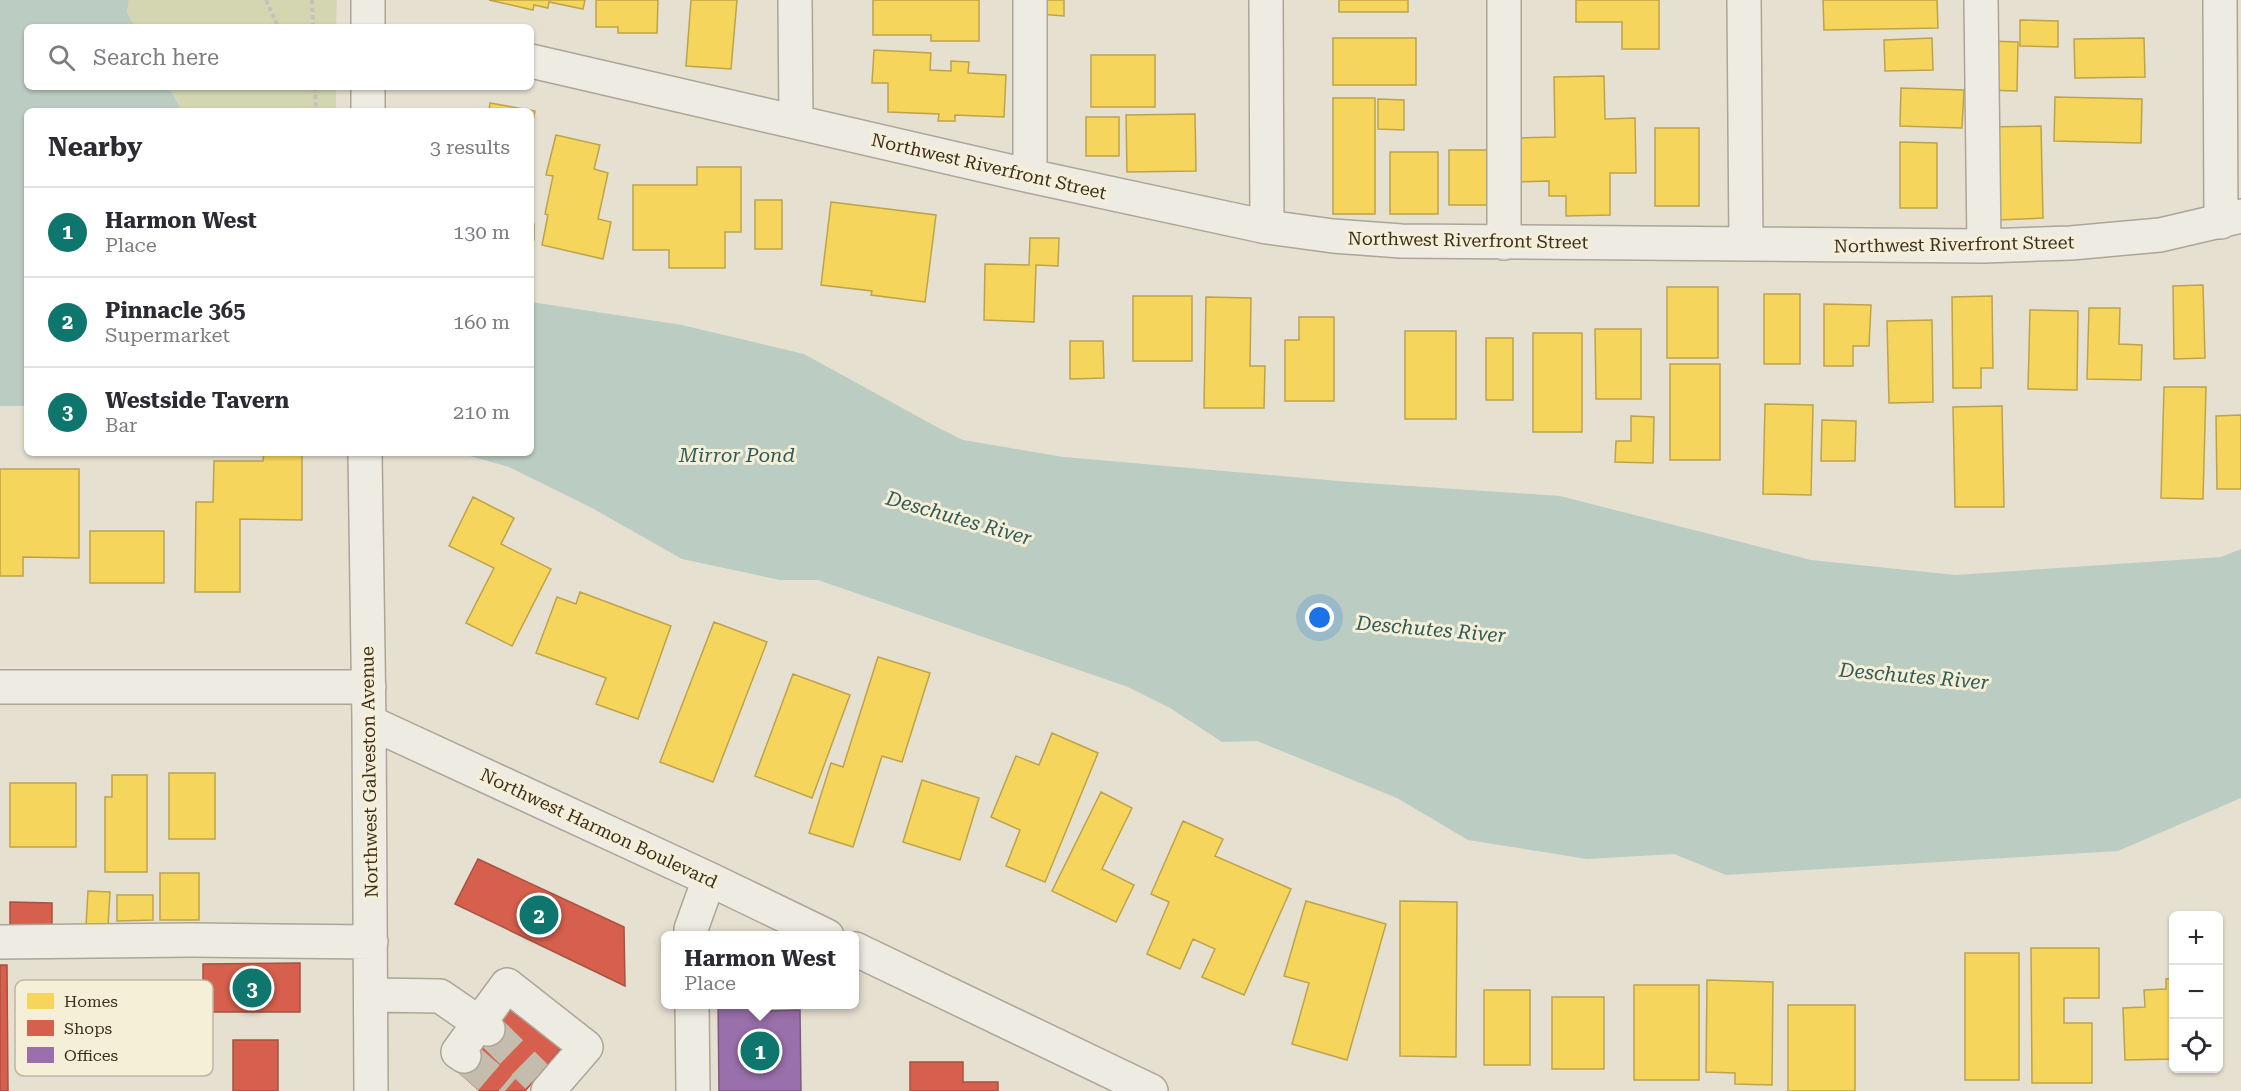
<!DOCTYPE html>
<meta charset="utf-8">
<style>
:root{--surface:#fff;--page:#f2f2f3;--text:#2b2b33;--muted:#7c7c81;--line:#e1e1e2;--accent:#0f766e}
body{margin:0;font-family:"Roboto Serif",serif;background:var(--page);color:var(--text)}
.controls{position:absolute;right:18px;bottom:18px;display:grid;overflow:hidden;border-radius:9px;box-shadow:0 2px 4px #0004}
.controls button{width:54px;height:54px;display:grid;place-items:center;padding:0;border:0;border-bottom:2px solid var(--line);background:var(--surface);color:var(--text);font:30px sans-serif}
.you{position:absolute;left:1320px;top:618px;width:21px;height:21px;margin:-15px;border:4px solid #fff;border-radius:50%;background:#1a73e8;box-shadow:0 0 0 9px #1a73e833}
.badge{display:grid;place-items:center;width:39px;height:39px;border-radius:50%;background:var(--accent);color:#fff;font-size:20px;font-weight:700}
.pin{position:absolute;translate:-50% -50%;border:3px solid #fff;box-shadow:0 2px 6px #0006}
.popup{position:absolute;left:661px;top:931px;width:198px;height:78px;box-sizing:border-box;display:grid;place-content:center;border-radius:9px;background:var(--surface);filter:drop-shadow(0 2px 4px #0005);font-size:20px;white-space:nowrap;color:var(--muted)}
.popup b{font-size:22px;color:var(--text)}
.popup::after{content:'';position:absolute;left:50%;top:100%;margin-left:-12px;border:12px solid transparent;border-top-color:var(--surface)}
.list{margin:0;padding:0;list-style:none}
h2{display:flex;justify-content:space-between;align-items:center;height:78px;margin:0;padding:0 24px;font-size:26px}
h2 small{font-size:20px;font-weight:400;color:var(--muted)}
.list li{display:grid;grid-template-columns:39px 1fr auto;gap:18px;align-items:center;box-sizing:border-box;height:90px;padding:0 24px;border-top:2px solid var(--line)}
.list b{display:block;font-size:22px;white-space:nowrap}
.list p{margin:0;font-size:20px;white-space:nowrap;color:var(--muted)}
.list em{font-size:20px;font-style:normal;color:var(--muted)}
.icon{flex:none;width:33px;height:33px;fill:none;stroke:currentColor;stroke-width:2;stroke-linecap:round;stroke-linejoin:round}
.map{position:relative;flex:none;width:2241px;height:1091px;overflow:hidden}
.search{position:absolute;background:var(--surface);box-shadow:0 2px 4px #0004;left:24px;top:24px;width:510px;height:66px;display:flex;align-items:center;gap:15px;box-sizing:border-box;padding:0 21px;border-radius:9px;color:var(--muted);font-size:22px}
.panel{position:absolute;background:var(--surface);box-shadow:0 2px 4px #0004;left:24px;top:108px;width:510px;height:348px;border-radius:9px}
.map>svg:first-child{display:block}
</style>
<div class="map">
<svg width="2241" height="1091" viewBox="0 0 2241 1091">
<rect width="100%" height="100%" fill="#e6e0d0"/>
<!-- green -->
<path fill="#d4d6b2" d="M129,0H337L336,27H135L127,12Z
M169,87H336V111H182Z"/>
<!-- water -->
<path fill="#bbccc2" d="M0,0H129L127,12L135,27H27V87H169L182,111H27V406H0Z
M531,302L682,325L804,354L935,426L963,440L1064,457L1350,482L1560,496L1811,560L1955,575L2221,557L2241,549V798L2118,851L1726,875L1674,854L1587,859L1468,840L1397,798L1257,741L1222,742L1170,708L1128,687L818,580H780L682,559L592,508L509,467L459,453H531Z"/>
<!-- homes -->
<path fill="#f6d55c" stroke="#bea34a" stroke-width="1.5" d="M489,0H585L583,9L549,2L548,8L534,5L533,10Z
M596,0H658L657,33H618V27H596Z
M691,0H737L731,69L686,66Z
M873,0H979V41H931V35H873Z
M1038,0H1064V16L1038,14Z
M1339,0H1408V12H1339Z
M1576,0H1659V49H1622V22H1576Z
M1823,0H1937L1938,28L1824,30Z
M2020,20L2058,21V47L2020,46Z
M1333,38H1416V85H1333Z
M1932,38L1933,70L1885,71L1884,40Z
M2144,38L2145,77L2075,78L2074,39Z
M1988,41L2018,42L2017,91L1987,90Z
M874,50L931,53L930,70L951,71V61L969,62L968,73L1006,75L1004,117L955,115V121H938L939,114L888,112V83H872Z
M1091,55H1155V107H1091Z
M1604,76L1605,119L1635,118L1636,173H1610V215L1566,216V196H1549V181L1519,182V138L1555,137L1554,77Z
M1901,88L1964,90L1962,128L1900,126Z
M2055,97L2142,99L2141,143L2054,141Z
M1333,98H1375V214H1333Z
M1378,99L1404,100V130L1378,129Z
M490,103L535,111L531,131V111H489Z
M1195,114L1196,171L1127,172L1126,115Z
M1086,117H1119V156H1086Z
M2041,126L2043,218L1998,220L1988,127Z
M1655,128H1699V206H1655Z
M556,135L600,145L594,169L608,173L598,219L611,222L603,259L542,245L548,215L545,214L553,176L546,175Z
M1900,142L1937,143V208H1900Z
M1449,150H1487V205H1449Z
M1390,152H1438V214H1390Z
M697,167H741V232H725V268H669V250H633V185H697Z
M755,200H782V249H755Z
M831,202L936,215L925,302L871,295L872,291L821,285Z
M531,224H534V240H531Z
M1030,238H1059L1058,266L1036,265L1034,322L984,320L985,264L1029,265Z
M2203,285L2205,358L2174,359L2173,286Z
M1667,287H1718V358H1667Z
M1764,294H1800V364H1764Z
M1133,296H1192V361H1133Z
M1992,296L1993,368H1981V388H1953L1952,297Z
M1206,297L1251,298L1250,366H1265L1264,408H1204Z
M1824,304L1871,305L1869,346H1853V366H1824Z
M2089,308H2120L2119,344L2142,345L2141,380L2087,379Z
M2030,310L2078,311L2077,390L2028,389Z
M1299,317H1334V401H1285V340H1299Z
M1932,320L1933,402L1889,403L1887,321Z
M1595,329H1641V399H1596Z
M1405,331H1456V419H1405Z
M1533,333H1582V432H1533Z
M1486,338H1513V400H1486Z
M1070,341H1103L1104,378L1070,379Z
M1670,364H1720V460H1670Z
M2164,387H2206L2203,499L2161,498Z
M1765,404L1813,405L1811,495L1763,494Z
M2002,406L2004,507H1955L1953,407Z
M2241,415V489H2217L2216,416Z
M1631,416L1654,417L1653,463L1615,462L1616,441H1631Z
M1822,420L1856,421L1855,461H1821Z
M264,453H302V520L240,519V592H195L196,502H213L214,461H263Z
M0,469H79V558L23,557V576H0Z
M473,497L514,518L501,544L551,569L512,646L466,623L494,568L449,546Z
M90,531H164V583H90Z
M580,592L671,626L638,719L596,704L606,678L536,653L557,597L576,604Z
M714,622L767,642L713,782L660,762Z
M878,657L930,673L902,762L882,756L853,847L809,833L831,763L843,767Z
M793,674L850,695L812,798L755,776Z
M1052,733L1098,753L1045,882L1006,866L1020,830L991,817L1016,756L1039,765Z
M169,773H215V839H169Z
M112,775H147V872H105V797H112Z
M922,780L979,798L960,860L903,842Z
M10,783H76V847H10Z
M1101,792L1132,808L1102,869L1134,885L1116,922L1052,891Z
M1183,821L1223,839L1215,856L1291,889L1244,995L1202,977L1215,949L1193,939L1180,969L1147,954L1169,902L1151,894Z
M160,873H199V920H160Z
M88,891L110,892L108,927L86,926Z
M117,895H153V920L117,921Z
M1306,901L1386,924L1347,1060L1292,1044L1309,983L1284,976Z
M1400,901L1457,902L1456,1057L1400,1056Z
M2031,948H2099V998H2064V1023H2092V1083H2032Z
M1965,953H2019V1080H1965Z
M2174,978V1059L2125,1060L2123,1008L2145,1007L2144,990L2166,989V979Z
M1707,980L1773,982L1772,1085L1735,1084V1073L1706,1072Z
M1634,985H1699V1080H1634Z
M1484,990H1530V1065H1484Z
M1552,997H1604V1069H1552Z
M1788,1005H1855V1091H1788Z"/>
<!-- shops -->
<path fill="#d6604d" stroke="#a85140" stroke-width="1.5" d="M478,859L624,927L625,986L455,904Z
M10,902L52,903V933L10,932Z
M300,963V1012H203V964Z
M0,965H7L8,1091H0Z
M513,1001L564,1045L525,1091H480L454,1068Z
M115,1018H155V1029H186V1071L90,1072V1030H115Z
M233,1040H278V1091H233Z
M910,1062H963V1082H998V1091H910Z"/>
<!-- offices -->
<path fill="#9970ab" stroke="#7d5c81" stroke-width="1.5" d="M718,1004H759V1011L800,1010L801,1091H719Z"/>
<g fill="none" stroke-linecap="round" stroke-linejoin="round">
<!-- minor-tunnel -->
<path stroke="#c4bdad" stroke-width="33" stroke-dasharray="33 16" stroke-linecap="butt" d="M488,1029L537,1077
M464,1056L505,1091"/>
<!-- minor casing -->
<g stroke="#aca598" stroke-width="36">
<path id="minor" d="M368,0V27
M795,0L796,121
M1266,0L1267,227
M1504,0V243
M1744,0L1746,244
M1981,0L1984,246
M2220,0L2221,222
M531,61L1030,176L1267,227L1333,236L1401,241L1984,246L2071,243L2160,235L2241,216
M368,87V111
M1030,176V0
M365,453L369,722L371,1091
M0,687H369
M369,722L709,879L827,936
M691,936V929L709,879
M0,942L192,940L371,942
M855,949L1151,1091
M371,995L440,996L488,1029
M692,1004L693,1091
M464,1056L458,1052L507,985L586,1047L548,1091"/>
</g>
<!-- path -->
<path stroke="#c7c2b8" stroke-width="4" stroke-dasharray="4.5 3" stroke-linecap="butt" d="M266,0L278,27
M312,0L313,27
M315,87L316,111"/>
<!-- minor -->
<use href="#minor" stroke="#eeebe2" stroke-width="33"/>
</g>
<g text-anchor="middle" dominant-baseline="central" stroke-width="6" stroke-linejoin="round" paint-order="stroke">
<!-- street labels -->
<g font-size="18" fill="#3b2f20" stroke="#f6efd7">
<text transform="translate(989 166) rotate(13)">Northwest Riverfront Street</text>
<text transform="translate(1468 240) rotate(1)">Northwest Riverfront Street</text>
<text transform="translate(1954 244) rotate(-1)">Northwest Riverfront Street</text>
<text transform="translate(369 772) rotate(-91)">Northwest Galveston Avenue</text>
<text transform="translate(599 828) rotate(25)">Northwest Harmon Boulevard</text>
</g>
<!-- water labels -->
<g font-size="20" font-style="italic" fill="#2f5b5b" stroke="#f6efd7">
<text x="737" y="455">Mirror Pond</text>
<text transform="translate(959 518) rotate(16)">Deschutes River</text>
<text transform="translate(1431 629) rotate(5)">Deschutes River</text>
<text transform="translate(1914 676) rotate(5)">Deschutes River</text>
</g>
</g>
<!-- legend -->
<rect x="15" y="980" width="198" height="96" rx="9" fill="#f6efd7" stroke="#beb5a0" stroke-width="1.5"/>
<rect x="27" y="993" width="27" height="16" fill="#f6d55c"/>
<rect x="27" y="1020" width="27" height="16" fill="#d6604d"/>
<rect x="27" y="1047" width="27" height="16" fill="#9970ab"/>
<g font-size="16" fill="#3b2f20">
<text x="64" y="1007">Homes</text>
<text x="64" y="1034">Shops</text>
<text x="64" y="1061">Offices</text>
</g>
</svg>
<div class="controls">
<button>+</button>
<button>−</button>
<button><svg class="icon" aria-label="locate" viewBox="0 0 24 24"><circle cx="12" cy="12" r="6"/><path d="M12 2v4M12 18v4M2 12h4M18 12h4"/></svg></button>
</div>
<div class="you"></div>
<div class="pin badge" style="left:760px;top:1051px">1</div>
<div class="popup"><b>Harmon West</b>Place</div>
<div class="pin badge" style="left:539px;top:915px">2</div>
<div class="pin badge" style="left:252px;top:988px">3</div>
<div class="search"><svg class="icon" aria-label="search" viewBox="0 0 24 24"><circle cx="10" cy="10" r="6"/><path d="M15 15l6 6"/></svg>Search here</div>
<section class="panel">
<h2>Nearby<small>3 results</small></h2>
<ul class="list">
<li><span class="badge">1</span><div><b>Harmon West</b><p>Place</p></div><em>130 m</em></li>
<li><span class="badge">2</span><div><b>Pinnacle 365</b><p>Supermarket</p></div><em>160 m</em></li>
<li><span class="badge">3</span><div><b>Westside Tavern</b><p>Bar</p></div><em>210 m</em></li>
</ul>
</section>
</div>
